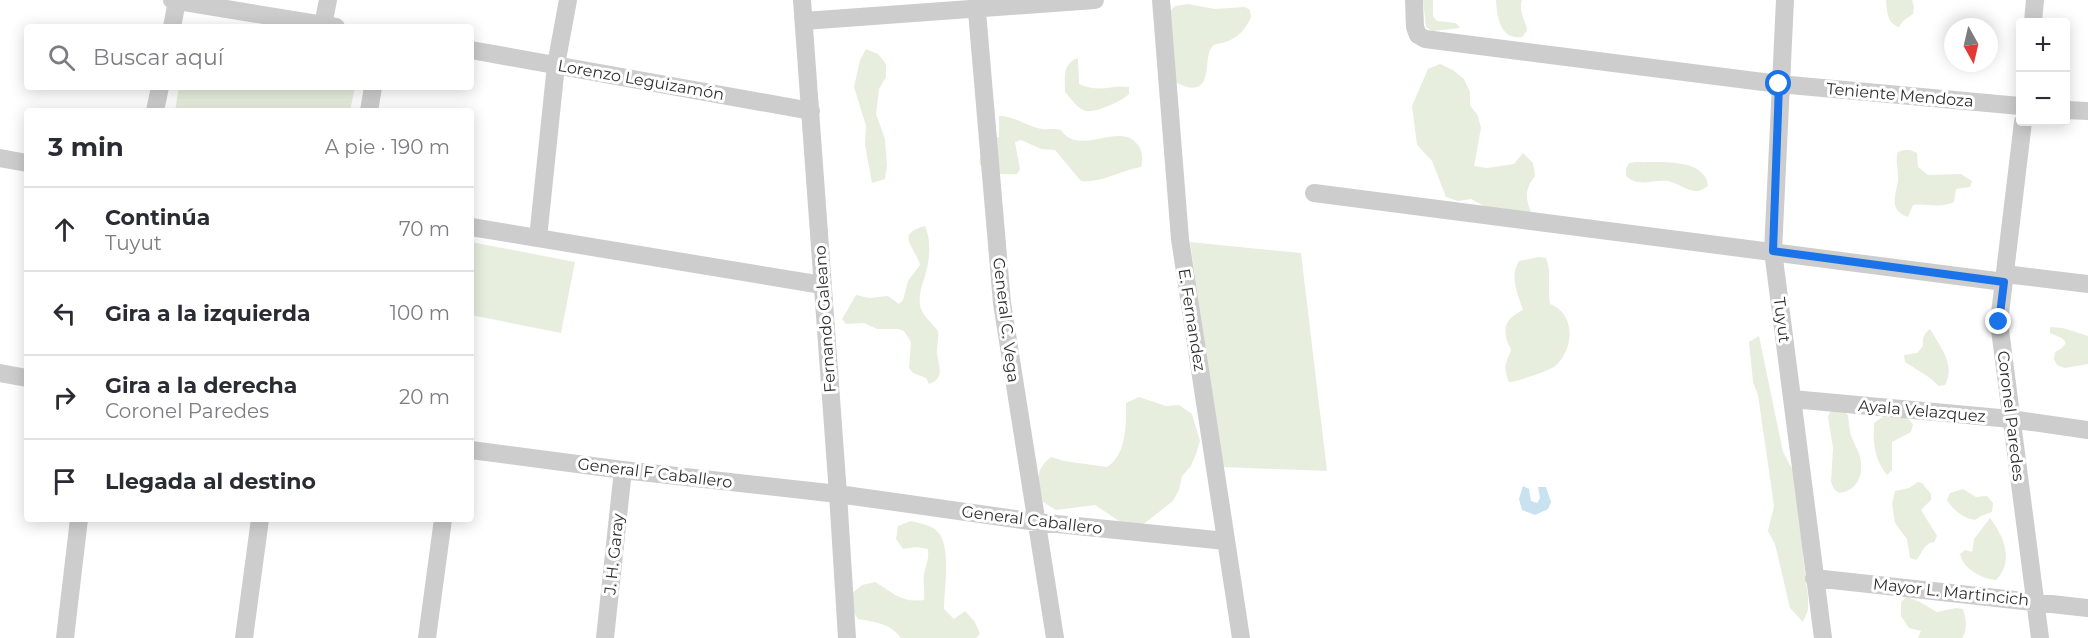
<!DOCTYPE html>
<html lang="es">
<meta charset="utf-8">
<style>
:root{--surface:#fff;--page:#f7f7f7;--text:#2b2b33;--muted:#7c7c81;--line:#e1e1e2}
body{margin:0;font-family:Montserrat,sans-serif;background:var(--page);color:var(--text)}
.controls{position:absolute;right:18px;top:18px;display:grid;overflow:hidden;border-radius:6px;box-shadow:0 3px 15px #0003}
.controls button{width:54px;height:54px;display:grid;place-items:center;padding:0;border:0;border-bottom:2px solid var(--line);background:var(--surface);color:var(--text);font:30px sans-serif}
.compass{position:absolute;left:1944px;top:18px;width:54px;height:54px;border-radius:50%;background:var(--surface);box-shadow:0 3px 15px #0003;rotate:172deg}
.stop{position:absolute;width:18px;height:18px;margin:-14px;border:4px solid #1a73e8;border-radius:50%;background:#fff}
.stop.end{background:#1a73e8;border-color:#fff;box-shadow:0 2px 6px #0008}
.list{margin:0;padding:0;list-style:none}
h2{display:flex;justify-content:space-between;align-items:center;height:78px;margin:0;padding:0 24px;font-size:26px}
h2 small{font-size:20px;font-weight:400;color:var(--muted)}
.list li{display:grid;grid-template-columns:39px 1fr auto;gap:18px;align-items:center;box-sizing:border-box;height:84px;padding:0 24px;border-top:2px solid var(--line)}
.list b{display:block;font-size:22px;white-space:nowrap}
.list p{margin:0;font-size:20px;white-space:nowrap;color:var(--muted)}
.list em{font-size:20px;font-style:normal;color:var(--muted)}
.icon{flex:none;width:33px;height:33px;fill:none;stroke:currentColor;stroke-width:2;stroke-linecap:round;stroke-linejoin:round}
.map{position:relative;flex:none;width:2088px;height:638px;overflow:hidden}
.search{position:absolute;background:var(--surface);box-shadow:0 3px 15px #0003;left:24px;top:24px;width:450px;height:66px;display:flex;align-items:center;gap:15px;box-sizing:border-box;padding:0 21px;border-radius:6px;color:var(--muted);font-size:22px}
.panel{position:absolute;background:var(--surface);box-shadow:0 3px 15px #0003;left:24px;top:108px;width:450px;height:414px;border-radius:6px}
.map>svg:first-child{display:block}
</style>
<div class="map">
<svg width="2088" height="638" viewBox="0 0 2088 638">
<rect width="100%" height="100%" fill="#fff"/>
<!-- green -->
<path fill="#e7eedd" d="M1423,0H1433V16L1437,21L1456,23L1460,28L1432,31L1426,27Z
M1496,0H1522C1518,12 1526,20 1527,31L1522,37C1500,40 1497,17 1496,0Z
M1886,0H1912L1914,7L1913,14L1903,21L1899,27C1887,23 1887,12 1886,0Z
M1188,4L1215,9L1245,7L1250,10L1251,17C1247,28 1237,39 1225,42C1220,44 1215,43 1212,47C1202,56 1217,104 1175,82L1170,11L1175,6Z
M866,49L878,54L886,64V77L879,89L876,114L885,139L887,166L885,179L872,183L865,145L866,126L854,87L860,60Z
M1078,58L1079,84C1103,94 1109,84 1129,87V94C1123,101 1095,113 1086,111C1077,109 1071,98 1065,92C1065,78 1062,63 1078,58Z
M1440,64L1453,70L1464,79L1470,92V105L1478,116L1481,128L1474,166L1487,168L1514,164L1523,153L1533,163L1535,176C1525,189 1525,197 1531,212C1516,214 1510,208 1495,212L1471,199L1458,201L1446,197L1432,161L1417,145L1412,106L1428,69Z
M179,87H355L350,111H175Z
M999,116C1015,116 1026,126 1042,129C1048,130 1054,128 1061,130C1080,158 1120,120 1138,145C1143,151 1143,160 1141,167C1121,170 1102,183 1081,181L1055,150L1041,149L1021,140L1015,142L1020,169L1017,174C1005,175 972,175 981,155C984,149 989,143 993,138L999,137Z
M1904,150H1910L1917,153L1918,167L1928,175L1961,174L1972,181L1970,187L1956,189L1954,202C1939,209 1927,203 1913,205L1908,217C1885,209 1899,191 1898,176C1898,167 1895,161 1898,152Z
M1636,162C1656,163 1706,157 1708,186C1704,189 1700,191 1695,191C1686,190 1677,183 1668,181C1653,179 1638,188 1626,176V169L1629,163Z
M925,226C931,239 930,258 926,272C923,285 917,295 921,309C924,317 933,324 938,331C939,338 937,344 937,351C937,364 947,378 929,384L926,378L913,373L909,368L911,342L904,331L898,329H877L864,323L846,324L842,319L856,295L869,298L888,296L899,304L903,300L908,281L920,265C915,246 894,234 925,226Z
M471,242L575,262L561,333L471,315Z
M1190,242L1301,253L1327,471L1223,467Z
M1539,257L1546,258C1552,272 1547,289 1550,304C1577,314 1574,351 1554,367C1548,371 1516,382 1509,382C1503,366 1505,366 1511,350C1510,346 1506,341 1506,336C1503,323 1512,315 1523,310C1518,295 1509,276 1519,261Z
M2050,327L2063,328L2088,336V364L2065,368L2057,365L2054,359L2055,352L2061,349L2066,343L2062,338L2050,333Z
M1930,329C1940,347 1956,364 1945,385L1939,386L1930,378L1905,362L1904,355L1917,353L1923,346C1922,338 1924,334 1930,329Z
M1759,336L1783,452L1796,476L1803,515V556L1808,597V610L1803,622L1790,608L1775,544L1768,531L1774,506L1758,395L1753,382L1749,342Z
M1139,397L1166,406L1179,405L1192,414L1200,441L1196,454L1191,466L1182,476L1179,490L1173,501L1141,526L1128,527L1095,505L1056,510L1043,502C1037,483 1034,470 1051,457L1064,461L1107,467C1127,454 1126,424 1126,403Z
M1831,410L1843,411L1848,415C1849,422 1849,429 1851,435C1853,442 1858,449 1860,457C1864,474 1858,491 1839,493L1834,489L1831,482L1833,448L1828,417Z
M1897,415L1910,420L1913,425L1911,432L1892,442V470L1887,475C1874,459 1873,443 1874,423L1884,416Z
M1918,482L1922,483L1931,494V500L1921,510L1937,536L1934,542C1923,544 1923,553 1916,560L1910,558L1907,539L1895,523L1892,504L1895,491L1909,488Z
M1963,489L1976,497L1987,496L1993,503L1992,512L1981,516L1975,520C1963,518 1953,510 1947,500L1950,493Z
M1990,518C2003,535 2015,561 1996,580C1982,579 1963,569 1960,554L1965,550L1972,552L1974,539Z
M911,521C919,523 931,525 937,531C952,545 944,590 944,609L954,619L965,611L975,622L980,634L976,638H901C890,623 875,622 858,619L850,607L851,594L862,585L875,582C894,593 901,603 924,600C925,591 923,582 924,574C926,564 929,561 928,549L916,547L903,549L896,539L898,526Z
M1907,597L1920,602L1937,612L1956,608L1963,609C1966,618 1968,630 1962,638H1918L1921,631L1909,628L1901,616V602Z"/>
<!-- water -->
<path fill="#c8e2ef" d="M1523,486L1529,489L1531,501L1537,503L1540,498L1538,487H1546L1551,502L1548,509L1535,515L1522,510L1519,499Z"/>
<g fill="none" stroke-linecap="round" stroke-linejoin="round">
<!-- minor -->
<path stroke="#cdcdcd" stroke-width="18" d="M172,0L336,27
M802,0L838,494L847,638
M976,0L1002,303L1055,638
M1161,0L1180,239L1241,638
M1414,0L1415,27L1418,35L1425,39L1779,84L2020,106
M1785,0L1773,251L1823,638
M804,21L1095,0
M2033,22L2035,0
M323,25L328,0
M172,27L177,1
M471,50L811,111
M2066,110L2088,111
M155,111L160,87
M369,111L373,87
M2023,122L1999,322L2040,638
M0,158L27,163
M1314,193L2004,282
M471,227L822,285
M538,238L556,65L568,0
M2005,274L2088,284
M0,373L27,378
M1792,399L2011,419L2088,430
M471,450L623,470L838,494L1037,522L1226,541
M1814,578L2088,608
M65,638L79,519
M244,638L260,519
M427,638L443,519
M605,638L623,470"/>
</g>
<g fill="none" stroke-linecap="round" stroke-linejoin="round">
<!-- route -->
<path stroke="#1a73e8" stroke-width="8" d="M1779,84L1773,251L2004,282L1999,322"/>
</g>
<g text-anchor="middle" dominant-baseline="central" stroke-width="6" stroke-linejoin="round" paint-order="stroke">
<!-- street labels -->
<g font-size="16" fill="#303030" stroke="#fff">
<text transform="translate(641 80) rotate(10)">Lorenzo Leguizamón</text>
<text transform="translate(1900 95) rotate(5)">Teniente Mendoza</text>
<text transform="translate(825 319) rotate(-94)">Fernando Galeano</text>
<text transform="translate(1006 320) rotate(83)">General C. Vega</text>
<text transform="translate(1192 320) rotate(81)">E. Fernandez</text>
<text transform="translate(1782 320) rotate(83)">Tuyut</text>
<text transform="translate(1922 411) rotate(5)">Ayala Velazquez</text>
<text transform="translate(2011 416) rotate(83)">Coronel Paredes</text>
<text transform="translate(655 473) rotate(7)">General F Caballero</text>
<text transform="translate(1032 520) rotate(7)">General Caballero</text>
<text transform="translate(614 554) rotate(-84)">J. H. Garay</text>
<text transform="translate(1951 592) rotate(6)">Mayor L. Martincich</text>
</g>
</g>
</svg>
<div class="controls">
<button>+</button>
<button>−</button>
</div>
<svg class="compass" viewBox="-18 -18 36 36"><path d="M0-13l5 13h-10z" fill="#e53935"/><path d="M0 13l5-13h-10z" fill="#7c7c81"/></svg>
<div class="stop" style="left:1779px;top:84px"></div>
<div class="stop end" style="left:1999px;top:322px"></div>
<div class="search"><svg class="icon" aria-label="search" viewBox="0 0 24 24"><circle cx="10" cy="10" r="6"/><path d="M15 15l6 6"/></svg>Buscar aquí</div>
<section class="panel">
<h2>3 min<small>A pie · 190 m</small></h2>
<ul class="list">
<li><svg class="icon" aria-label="ahead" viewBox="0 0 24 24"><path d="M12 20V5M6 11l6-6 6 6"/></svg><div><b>Continúa</b><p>Tuyut</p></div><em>70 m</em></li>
<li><svg class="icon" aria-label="left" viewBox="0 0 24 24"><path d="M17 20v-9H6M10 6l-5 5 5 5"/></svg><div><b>Gira a la izquierda</b></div><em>100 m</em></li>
<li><svg class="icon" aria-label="right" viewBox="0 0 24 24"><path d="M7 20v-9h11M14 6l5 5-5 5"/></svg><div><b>Gira a la derecha</b><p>Coronel Paredes</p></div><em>20 m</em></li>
<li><svg class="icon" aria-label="arrive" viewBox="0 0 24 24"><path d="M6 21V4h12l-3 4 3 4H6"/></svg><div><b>Llegada al destino</b></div></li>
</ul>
</section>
</div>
